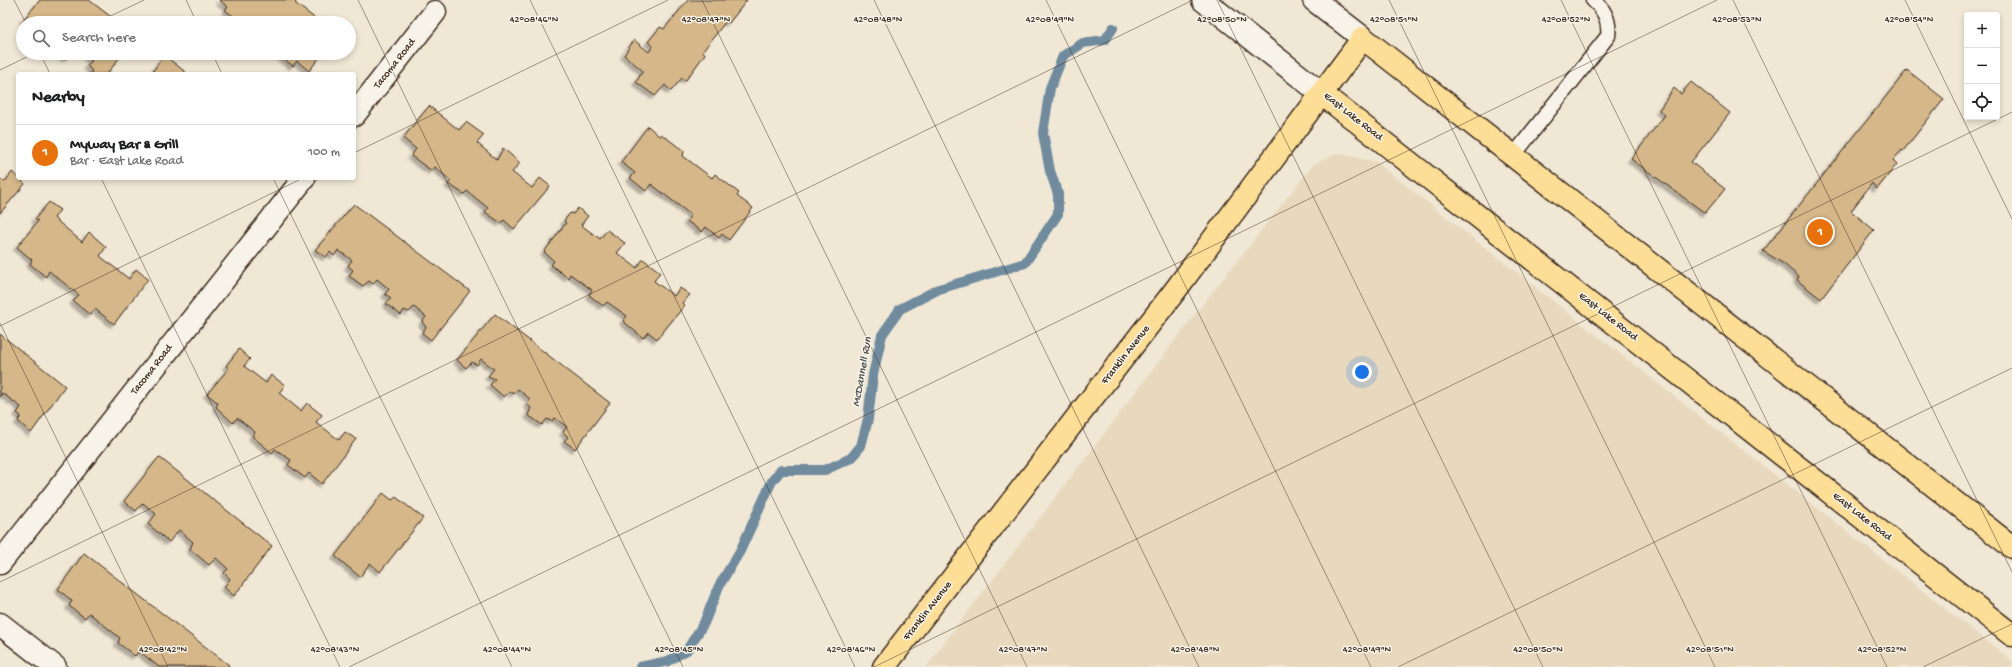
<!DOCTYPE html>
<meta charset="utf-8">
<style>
:root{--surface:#fff;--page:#f2f2f2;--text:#202124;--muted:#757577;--line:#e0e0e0;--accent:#c8321e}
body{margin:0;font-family:"Gochi Hand",sans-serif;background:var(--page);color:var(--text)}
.controls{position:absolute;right:12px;top:12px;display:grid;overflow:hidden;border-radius:4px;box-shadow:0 2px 6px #0003}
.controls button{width:36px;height:36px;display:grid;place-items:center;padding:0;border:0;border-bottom:1px solid var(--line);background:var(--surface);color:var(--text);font:20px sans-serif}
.you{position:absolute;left:1362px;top:372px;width:14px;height:14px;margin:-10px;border:3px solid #fff;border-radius:50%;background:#1a73e8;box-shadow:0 0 0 6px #1a73e833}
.badge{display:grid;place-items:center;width:26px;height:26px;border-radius:50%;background:var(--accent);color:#fff;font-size:13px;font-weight:700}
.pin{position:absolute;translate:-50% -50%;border:2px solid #fff;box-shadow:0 1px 4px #0006}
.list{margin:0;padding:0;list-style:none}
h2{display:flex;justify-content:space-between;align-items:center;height:52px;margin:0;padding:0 16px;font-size:17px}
h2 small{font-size:13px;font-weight:400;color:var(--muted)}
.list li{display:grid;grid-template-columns:26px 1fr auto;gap:12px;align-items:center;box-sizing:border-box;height:56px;padding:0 16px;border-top:1px solid var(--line)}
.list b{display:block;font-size:15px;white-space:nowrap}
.list p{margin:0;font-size:13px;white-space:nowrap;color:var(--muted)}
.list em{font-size:13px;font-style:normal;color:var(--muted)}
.icon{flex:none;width:22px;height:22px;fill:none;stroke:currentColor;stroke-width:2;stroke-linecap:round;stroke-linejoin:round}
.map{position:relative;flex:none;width:2012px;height:667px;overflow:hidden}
.search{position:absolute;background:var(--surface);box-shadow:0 2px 6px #0003;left:16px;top:16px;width:340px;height:44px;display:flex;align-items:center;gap:10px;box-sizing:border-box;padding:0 14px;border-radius:22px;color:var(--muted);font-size:15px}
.panel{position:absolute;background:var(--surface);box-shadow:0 2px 6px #0003;left:16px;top:72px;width:340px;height:108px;border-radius:4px}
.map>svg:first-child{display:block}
</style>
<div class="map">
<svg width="2012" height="667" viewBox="0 0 2012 667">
<defs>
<filter id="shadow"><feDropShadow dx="-3.5" dy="3.5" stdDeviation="1" flood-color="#0004"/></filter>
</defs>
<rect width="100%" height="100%" fill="#f0e7d5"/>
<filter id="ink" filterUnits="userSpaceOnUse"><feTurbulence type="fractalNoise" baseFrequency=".025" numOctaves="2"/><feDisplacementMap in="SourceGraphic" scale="8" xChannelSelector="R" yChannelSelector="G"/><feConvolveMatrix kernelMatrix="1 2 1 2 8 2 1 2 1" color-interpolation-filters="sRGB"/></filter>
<g filter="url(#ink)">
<!-- built -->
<path fill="#e8d9be" d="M1338,153L1376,162L2012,661V667H926L1196,313L1314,164Z"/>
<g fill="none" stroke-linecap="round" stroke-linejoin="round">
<!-- stream -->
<path stroke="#708b9d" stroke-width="10" d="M640,667L668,661L687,650L704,623L719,586L740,551L772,481L781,470H825L851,458L861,446L868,419L873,375L882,335L900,309L939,289L1025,263L1058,214V194L1050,171L1043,133L1050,88L1063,56L1083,43L1105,40L1113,28"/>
</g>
<!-- building -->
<path fill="#d5b789" stroke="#3b2a1e" filter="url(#shadow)" d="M40,0H89L119,23H27L23,20Z
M219,0H298L295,3L321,23H249L243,18L241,22L225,10L228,7Z
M688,0H747L729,23L726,21L703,51L705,54L686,80L682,78L671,91L665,85L655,96L636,82L643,71L624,55L634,40L649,52L653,46L648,42L660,27L664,29Z
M332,18L339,23H329Z
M59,53H72L66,59Z
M83,53H123L107,74H90L92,71L87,65L92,61Z
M275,53H323L309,71L297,61L293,66Z
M164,55L188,74H151Z
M1907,70L1944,99L1903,151L1902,150L1893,160L1897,164L1877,189L1872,183L1851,211L1874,230L1821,299L1797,280L1799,277L1784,264L1763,251Z
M1691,82L1730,113L1691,162L1725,189L1705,213L1631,159L1665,115L1659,110L1674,88L1681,94Z
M429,106L459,130L466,122L484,135L477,143L497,160L503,148L520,163L512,172L532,188L540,178L550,186L514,229L504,220L501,223L485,212L488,208L467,191L464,194L448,184L451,181L435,167L432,171L411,156L416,149L403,138Z
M648,126L659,136L661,134L684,151L683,156L712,178L715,174L739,193L737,196L753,208L729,240L722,234L719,238L706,227L702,232L687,221L691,215L651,184L646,191L630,178L635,173L621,162Z
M12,172L25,184L0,213V179L5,182Z
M49,202L60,210L54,218L82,242L89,232L106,247L100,256L129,279L136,269L148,279L114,324L95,309L90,315L73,301L79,295L49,271L46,277L30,264L32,260L17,247L38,221L35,219Z
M354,204L470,291L431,340L422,333L426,327L422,322L426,317L414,307L409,312L404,310L401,315L386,304L391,298L385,294L389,289L377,279L373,284L369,281L363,286L349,276L353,270L348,266L352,260L338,250L334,256L330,252L326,257L315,250Z
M578,208L588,216L581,225L600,239L607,230L625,243L617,253L637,268L643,259L660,272L654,281L674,296L680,288L690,295L682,303L685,305L657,339L648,332L643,338L623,321L627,316L607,302L603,306L589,295L592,290L570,274L568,278L551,265L554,261L544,252L566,223L564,221L570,213L573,214Z
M495,314L610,403L575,449L564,441L568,437L563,432L567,427L555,418L552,421L547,419L542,425L528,415L531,408L527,404L530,399L518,389L514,394L510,391L504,397L490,385L495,379L488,376L494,369L481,359L477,365L472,362L466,368L457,360Z
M0,334L65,386L31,433L18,421L21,416L17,413L21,407L2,393L0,397Z
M239,349L250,359L244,366L266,383L271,375L285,385L279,393L301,411L307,403L322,415L316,422L339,440L345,432L356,439L322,484L309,473L305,478L288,465L291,460L275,449L272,453L252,436L255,432L237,418L233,423L216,407L218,403L207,394L229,368L226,366Z
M159,457L272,546L234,596L224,587L230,579L224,573L228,569L216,558L209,565L190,549L193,542L179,530L169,542L148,524L156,514L143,503L136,511L124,501Z
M383,493L392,500L396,497L423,518L380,572L370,563L360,577L335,556Z
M84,553L229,665L228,667H159L139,651L135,656L118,643L120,638L89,613L85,618L69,606L72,601L58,589Z"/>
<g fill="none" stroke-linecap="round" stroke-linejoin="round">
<!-- lane casing -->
<g stroke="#3b2a1e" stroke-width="17">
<path id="lane" d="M1513,156L1608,36C1610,21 1604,9 1593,0"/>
</g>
<!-- street casing -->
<g stroke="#3b2a1e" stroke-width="25">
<path id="street" d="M354,115L435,12
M0,563L304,178
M0,624L55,667"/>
</g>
<!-- secondary casing -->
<g stroke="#3b2a1e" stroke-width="25">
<path id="secondary" d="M1203,0L1322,94
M1314,0L1363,38"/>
</g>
<!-- primary casing -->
<g stroke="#3b2a1e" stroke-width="25">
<path id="primary" d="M1322,94L2012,635
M884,667L1174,292L1363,38L2012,547"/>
</g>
<!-- lane -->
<use href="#lane" stroke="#f7f3e8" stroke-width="14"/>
<!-- street -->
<use href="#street" stroke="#f7f3e8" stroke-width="22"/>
<!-- secondary -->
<use href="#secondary" stroke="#f7f3e8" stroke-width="22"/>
<!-- primary -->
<use href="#primary" stroke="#fdde96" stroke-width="22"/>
</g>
</g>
<!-- ticks -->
<path fill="none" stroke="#3b2a1e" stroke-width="1" stroke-opacity="0.45" d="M14,0L26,23M186,0L197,23M358,0L683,667M530,0L855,667M702,0L1027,667M874,0L1199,667M1046,0L1371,667M1217,0L1543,667M1389,0L1715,667M1561,0L1887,667M1733,0L2012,572M1905,0L2012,219M96,23L144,0M40,53L50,74M212,53L222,74M0,70L35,53M354,153L668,0M101,178L340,667M273,178L512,667M0,323L168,667M0,326L303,178M0,582L1193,0M349,667L1717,0M874,667L2012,112M1398,667L2012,368M1923,667L2012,624"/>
<g text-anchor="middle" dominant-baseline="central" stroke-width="3" stroke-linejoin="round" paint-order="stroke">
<!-- street labels -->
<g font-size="11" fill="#3b2a1e" stroke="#f7f3e8">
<text transform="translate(395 64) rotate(-52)">Tacoma Road</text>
<text transform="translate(1353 117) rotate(38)">East Lake Road</text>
<text transform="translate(1608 317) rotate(38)">East Lake Road</text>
<text transform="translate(1126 355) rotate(-52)">Franklin Avenue</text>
<text transform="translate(152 370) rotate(-52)">Tacoma Road</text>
<text transform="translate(1862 517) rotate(38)">East Lake Road</text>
<text transform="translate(928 611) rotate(-52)">Franklin Avenue</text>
</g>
<!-- water labels -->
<g font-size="12" font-style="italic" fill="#515253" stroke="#f7f3e8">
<text transform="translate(863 372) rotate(-80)">McDannell Run</text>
</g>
</g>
<g font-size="10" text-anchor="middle" fill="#3b2a1e" stroke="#f7f3e8" stroke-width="3" stroke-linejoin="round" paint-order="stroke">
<text x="534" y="22">42°08'46"N</text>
<text x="706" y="22">42°08'47"N</text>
<text x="878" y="22">42°08'48"N</text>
<text x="1050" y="22">42°08'49"N</text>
<text x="1222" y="22">42°08'50"N</text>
<text x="1394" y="22">42°08'51"N</text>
<text x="1566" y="22">42°08'52"N</text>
<text x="1737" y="22">42°08'53"N</text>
<text x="1909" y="22">42°08'54"N</text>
<text x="163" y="652">42°08'42"N</text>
<text x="335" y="652">42°08'43"N</text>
<text x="507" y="652">42°08'44"N</text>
<text x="679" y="652">42°08'45"N</text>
<text x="851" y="652">42°08'46"N</text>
<text x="1023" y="652">42°08'47"N</text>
<text x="1195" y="652">42°08'48"N</text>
<text x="1367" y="652">42°08'49"N</text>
<text x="1538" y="652">42°08'50"N</text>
<text x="1710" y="652">42°08'51"N</text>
<text x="1882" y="652">42°08'52"N</text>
</g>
</svg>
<div class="controls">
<button>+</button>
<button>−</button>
<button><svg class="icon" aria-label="locate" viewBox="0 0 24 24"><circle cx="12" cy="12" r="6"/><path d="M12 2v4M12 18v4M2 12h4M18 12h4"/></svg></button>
</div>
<div class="you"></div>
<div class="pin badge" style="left:1820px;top:232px;background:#e8710a">1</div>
<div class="search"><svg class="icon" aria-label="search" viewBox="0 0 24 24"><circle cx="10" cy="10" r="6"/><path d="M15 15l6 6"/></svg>Search here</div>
<section class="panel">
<h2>Nearby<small></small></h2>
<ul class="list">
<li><span class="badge" style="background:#e8710a">1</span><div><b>Myway Bar &amp; Grill</b><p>Bar · East Lake Road</p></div><em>100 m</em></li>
</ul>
</section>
</div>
